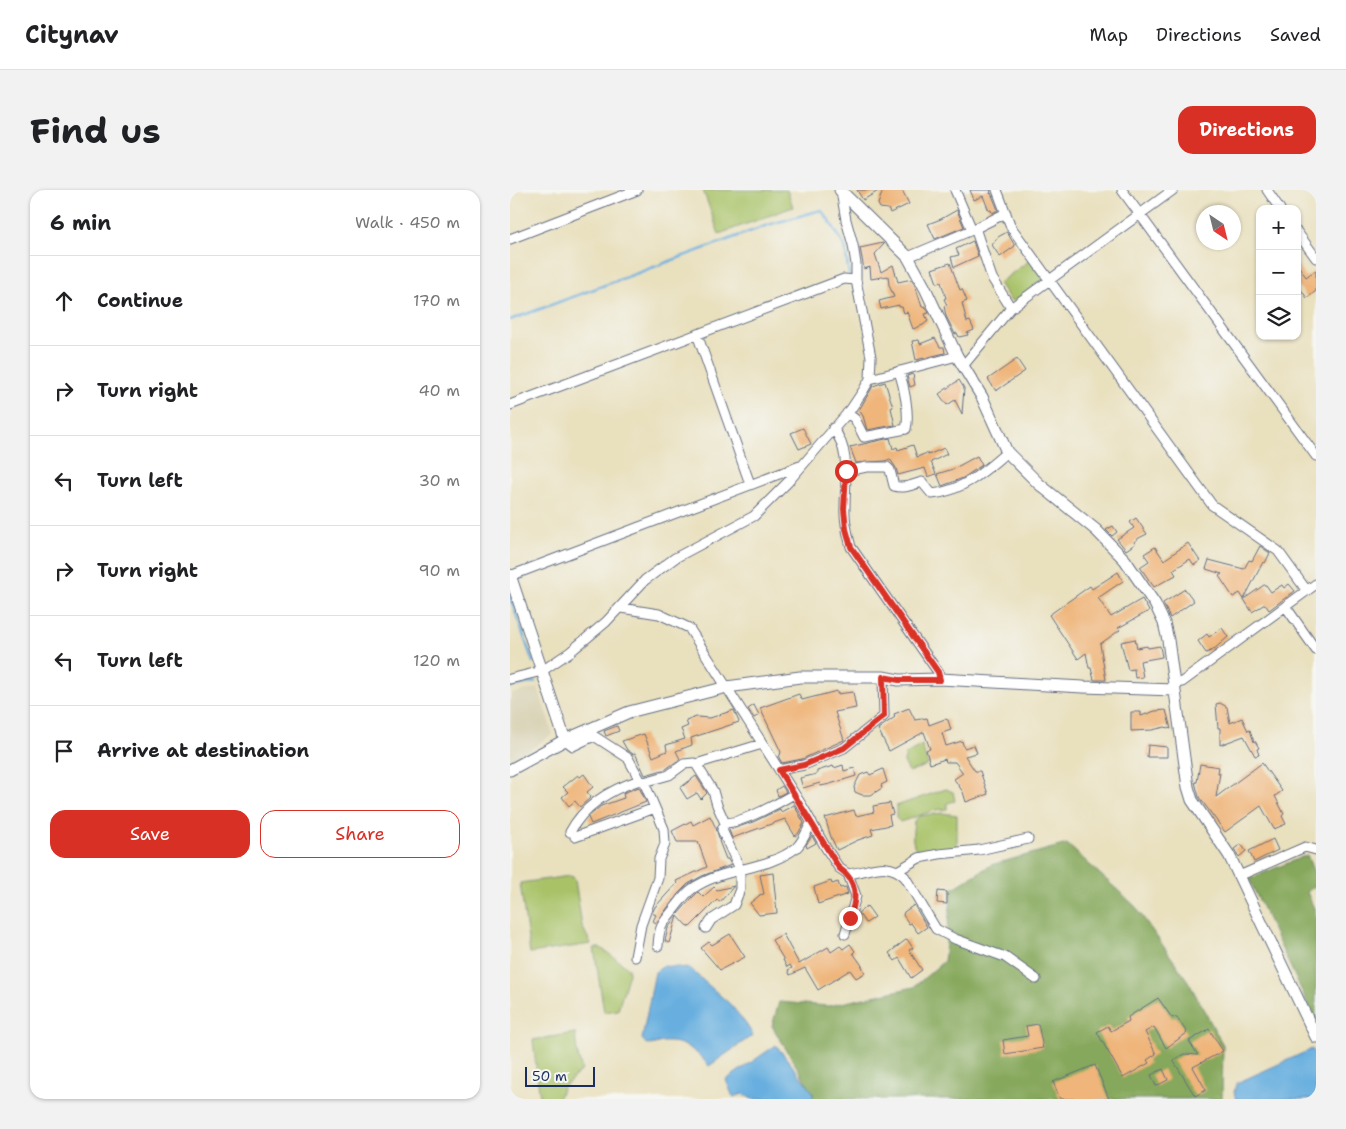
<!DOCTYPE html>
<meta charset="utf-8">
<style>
:root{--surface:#fff;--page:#f2f2f2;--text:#202124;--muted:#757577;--line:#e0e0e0;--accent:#d93025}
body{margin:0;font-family:"Shantell Sans",sans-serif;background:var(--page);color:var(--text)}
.controls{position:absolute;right:15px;top:15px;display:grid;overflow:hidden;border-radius:10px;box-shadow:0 1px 4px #0004}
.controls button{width:45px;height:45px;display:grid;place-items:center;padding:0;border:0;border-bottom:1px solid var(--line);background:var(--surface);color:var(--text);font:25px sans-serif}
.compass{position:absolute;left:686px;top:15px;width:45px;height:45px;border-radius:50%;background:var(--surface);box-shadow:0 1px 4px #0004;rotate:145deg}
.scale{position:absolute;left:15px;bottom:12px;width:70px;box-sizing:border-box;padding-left:5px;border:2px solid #1b2f5e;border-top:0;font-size:14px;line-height:18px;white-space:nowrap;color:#1b2f5e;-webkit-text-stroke:4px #f6f6f2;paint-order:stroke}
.stop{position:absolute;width:15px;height:15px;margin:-11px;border:4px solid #d93025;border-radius:50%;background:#fff}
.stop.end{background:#d93025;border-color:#fff;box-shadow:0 1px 5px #0008}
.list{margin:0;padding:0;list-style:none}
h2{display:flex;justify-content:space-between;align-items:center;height:65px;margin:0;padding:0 20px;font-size:21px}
h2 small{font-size:16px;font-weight:400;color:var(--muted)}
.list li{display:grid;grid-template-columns:32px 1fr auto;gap:15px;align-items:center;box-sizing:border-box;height:90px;padding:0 20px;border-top:1px solid var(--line)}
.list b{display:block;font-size:19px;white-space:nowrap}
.list em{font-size:16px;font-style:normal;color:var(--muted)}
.actions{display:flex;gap:10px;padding:15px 20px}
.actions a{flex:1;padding:11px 0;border:1px solid var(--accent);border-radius:15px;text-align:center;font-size:18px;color:var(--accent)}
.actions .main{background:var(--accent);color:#fff}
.icon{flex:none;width:28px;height:28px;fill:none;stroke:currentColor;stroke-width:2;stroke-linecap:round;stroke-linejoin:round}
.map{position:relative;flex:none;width:806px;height:909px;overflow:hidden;border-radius:15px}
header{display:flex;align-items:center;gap:30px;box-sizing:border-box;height:70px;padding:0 25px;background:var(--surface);border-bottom:1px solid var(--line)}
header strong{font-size:24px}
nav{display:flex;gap:28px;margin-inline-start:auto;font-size:18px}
.intro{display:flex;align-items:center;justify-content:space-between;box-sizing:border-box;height:120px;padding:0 30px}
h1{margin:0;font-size:35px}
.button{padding:12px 22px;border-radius:15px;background:var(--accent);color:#fff;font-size:18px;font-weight:700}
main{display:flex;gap:30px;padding:0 30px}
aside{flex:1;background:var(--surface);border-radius:15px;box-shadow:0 1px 4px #0004}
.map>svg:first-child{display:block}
</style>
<header>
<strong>Citynav</strong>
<nav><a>Map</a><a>Directions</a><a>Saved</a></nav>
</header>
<div class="intro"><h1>Find us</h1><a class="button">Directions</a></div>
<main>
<aside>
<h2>6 min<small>Walk · 450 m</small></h2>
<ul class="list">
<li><svg class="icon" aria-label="ahead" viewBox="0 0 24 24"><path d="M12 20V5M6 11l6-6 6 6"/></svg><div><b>Continue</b></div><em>170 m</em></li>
<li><svg class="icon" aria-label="right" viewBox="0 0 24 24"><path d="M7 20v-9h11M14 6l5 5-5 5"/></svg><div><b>Turn right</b></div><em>40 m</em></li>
<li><svg class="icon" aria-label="left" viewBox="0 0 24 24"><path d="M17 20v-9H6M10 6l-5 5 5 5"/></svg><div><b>Turn left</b></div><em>30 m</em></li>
<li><svg class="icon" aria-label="right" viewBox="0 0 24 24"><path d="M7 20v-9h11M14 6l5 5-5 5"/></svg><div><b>Turn right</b></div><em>90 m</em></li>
<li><svg class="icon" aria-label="left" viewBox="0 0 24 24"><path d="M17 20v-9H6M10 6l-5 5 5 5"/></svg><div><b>Turn left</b></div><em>120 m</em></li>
<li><svg class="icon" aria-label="arrive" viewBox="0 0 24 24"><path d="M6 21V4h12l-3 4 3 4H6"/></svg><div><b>Arrive at destination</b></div></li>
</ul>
<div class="actions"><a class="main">Save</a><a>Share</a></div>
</aside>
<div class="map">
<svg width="806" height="909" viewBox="0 0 806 909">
<rect width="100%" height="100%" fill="#f6f6f2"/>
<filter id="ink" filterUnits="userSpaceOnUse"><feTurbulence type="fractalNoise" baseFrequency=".02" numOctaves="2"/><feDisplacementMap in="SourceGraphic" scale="10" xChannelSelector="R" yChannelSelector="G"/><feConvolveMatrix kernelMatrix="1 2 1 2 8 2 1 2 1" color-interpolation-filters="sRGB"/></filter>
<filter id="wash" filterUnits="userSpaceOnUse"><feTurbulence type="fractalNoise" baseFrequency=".0096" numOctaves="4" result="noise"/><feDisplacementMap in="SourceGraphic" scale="20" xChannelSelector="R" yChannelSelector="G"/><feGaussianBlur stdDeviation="1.12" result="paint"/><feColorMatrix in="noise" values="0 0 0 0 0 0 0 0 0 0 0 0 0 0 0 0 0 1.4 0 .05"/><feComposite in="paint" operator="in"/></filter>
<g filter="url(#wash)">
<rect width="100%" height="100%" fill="#e9e0be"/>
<!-- built -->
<path fill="#d8d1b4" d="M28,498L43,544L0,573V504Z"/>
<!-- green -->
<path fill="#a9c268" stroke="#627863" d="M193,0H277L283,17L209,44Z
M520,70L533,88V90L505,111L500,110L489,93Z
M412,555L418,575L399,582L394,572L396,564Z
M436,599L443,602L445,611L437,613V619L425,620L390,632L386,628V616Z
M432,623L447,625V658H431L409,663C400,654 403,643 404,631L410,626Z
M60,686L63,687L65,690L72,736L81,754L20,763L10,693Z
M84,758H91L118,778L119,783L108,820L94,822Z
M65,843L67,863L72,880L53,897L48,909H30L23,850Z"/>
<!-- forest -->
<path fill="#86a85c" stroke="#506c5d" d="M557,654L625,716L678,791L713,855L712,909H296L304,905L262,836L269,812L318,816L404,797L434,771L442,699L481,675Z
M797,665L806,688V695L797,702L806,723V831L739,689Z"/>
<!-- water -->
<path fill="#68afdf" stroke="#426f9e" d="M154,776L179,778L221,815L236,834L243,845L199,876C191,866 180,856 168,853C162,852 154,851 148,853C140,855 138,857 132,849L145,782Z
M266,855L302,901L303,906L300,909H242L233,904L223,907L216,890Z
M802,859L806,865V909H726L724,902L727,893Z"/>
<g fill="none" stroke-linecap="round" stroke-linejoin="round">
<!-- stream -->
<path stroke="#68afdf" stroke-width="2.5" d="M0,130L258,35L311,20L319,30L335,57L339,84L343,86
M0,407L23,472
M0,497L25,492"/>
</g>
<g id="blocks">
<!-- building -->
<path fill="#efb57a" d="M347,0H370L353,10Z
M373,0H392L399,14L380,23L378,19L370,18L368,14Z
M460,0H481L480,4L481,3L488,20L482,23L481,20L479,21L473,6L464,10Z
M447,20L454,37L425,49L418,34L431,29Z
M497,42L505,56L490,67L482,55L488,47Z
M463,51L468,66L444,77L441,67L449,65L446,59Z
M373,53L374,54L365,64L371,82L383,75L388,92L402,89L406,98L412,117L415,116L419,123L415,124L418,131L413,135L403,139L397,122L394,123L392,117H389V115L371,119L369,111L384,107L379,95L378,86L361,89L360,77L354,79L350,58Z
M440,73L450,100L452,99L457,111L452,113L457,132L460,131L464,140L457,143L458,145L449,147L447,143L445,144L436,126L434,116L437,115L434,109L436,108L431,92L427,93L422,79Z
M787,74L796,87L806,80V101L797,108L787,94Z
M425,148L430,157H434L435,163L406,170L402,151L409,150L410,154Z
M507,169L515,181L486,201L478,189Z
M403,184L405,195L400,197L397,186Z
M449,190L454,198L452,224L445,210L437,215L429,204Z
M375,192L383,217L381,218L385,235L357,240L353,226L349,220L363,196Z
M293,238L301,254L289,259L281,243Z
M380,248L383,259L387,257L388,260L403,255L407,267L417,263L418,265L434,258L437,264L421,272L426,284L418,287L415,278L388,285L386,278L380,269L375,271L346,273L340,257Z
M467,266L472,275L453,288L432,296L427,284L443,279Z
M626,328L637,344L629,348L624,352L625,354L616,360L607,349L624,338L620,332Z
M603,336L607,342L602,346L596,340Z
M678,353L690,371L684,375L680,369L663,380L666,385L644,397L630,377L639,371L634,364L645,357L654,370Z
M750,356L760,363L755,373L753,372L734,409L754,395H756L761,402L772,395L774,398L779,394L785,401L759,420L755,414L742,422L730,403L723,407L709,386L712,384L696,379L699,370L734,379L739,370L742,371Z
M608,382L613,391L588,408L601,427L632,409L639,421L608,438L610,440L590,454L596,490H584L581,478H579L576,463L568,469L539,425L580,396L582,399Z
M675,399L684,411L660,428L653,413Z
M712,438L718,447L703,460L696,463L688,451L697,444L699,447Z
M625,449L627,458L637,456L638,458L650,456L652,467L630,471L633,487L625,488L624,479L618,480L611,452Z
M327,501V504L343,502L346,518L325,522L334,550L292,569L272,573L269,568L271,562L250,518L289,504L292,510Z
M710,513L717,517L720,533L732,528L738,541L740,540L744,552L745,551L749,558L747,559L749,565L745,566L734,546L710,555V538H708L706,514Z
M244,515L249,525L244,528L238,519Z
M399,518L405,530L417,528L419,535L435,529L438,530L441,540L432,543L436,556L452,551L454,558L464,555L467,563L455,566L465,581H470L478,604L456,612L453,602L444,589L453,583L445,572H436L435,569L420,574L416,560L420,559L414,542L379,561L368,539L385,527L384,524Z
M224,520L229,532L181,548L182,555L166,561L170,569L156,579L135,585L125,563L123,564L117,560L112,551L134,544L143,567L157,561L156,555L175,549L171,539L178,536L176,531L186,527L200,528Z
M656,520L661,539L655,537L642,540L621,541V522H631V526L645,521Z
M107,536L109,541L96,546L94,541Z
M638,555L657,557V567H637Z
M752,573L772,601L765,606L774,624L772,626L776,634L764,639L751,616L715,642L689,607L685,592H687L690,574L709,577L708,583H710L706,607Z
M333,575L334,581L344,578L346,586L320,594L311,596L310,593L293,598L290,588L307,584V581L323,576L324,578Z
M373,579L377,592L371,595L372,598L361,605H352L345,602L344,597L350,585L358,582L360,585Z
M74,584L83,597L77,602L81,607L70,617L65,611L59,616L52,607L58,602L53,597L68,585L70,587Z
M186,586L197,603L191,609L187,603L177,609L170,598Z
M272,596L276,602L268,606L266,600Z
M129,597L136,612L81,634L78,627L91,616L114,608L113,603Z
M380,613L383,624L379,625L381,635L361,639L363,645L348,650L327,660L321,647L315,628L344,620L346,626L364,622L363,616Z
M284,615L294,633L288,644L285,646L275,629L222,648L219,640L243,632L270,619L271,622Z
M200,626L206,638L210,651H209L216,669H218L221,675L192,686L178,694L168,704L146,733L143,731L146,725L142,723L145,717L167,693L166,691L197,677L188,652H167L162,641L181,631L183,635Z
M302,646L306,653L297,658L296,655Z
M763,649L768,660L744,672L739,661Z
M731,654L736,661L729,667L724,659Z
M263,683L267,723L249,725L240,713L249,706V705L254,704L250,685Z
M321,691L322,694L328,692L330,698L336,697L338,704L308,714L304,697Z
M224,696L210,712L207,710L180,737L176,735L167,725L182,708L188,702L193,707L204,697L207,700Z
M428,701L437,702V714L427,713Z
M404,715L417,737L408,743L401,733L399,734L393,725L394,722Z
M357,716L365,727L356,733L348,723Z
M167,726L159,753L155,751L158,738Z
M220,744L235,767L210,780L191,758L199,752L202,755Z
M273,744L289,774L318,757L321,762L330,756L333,759L340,754L345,761L343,763L351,774L355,783L346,788L340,780L308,800L295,778L280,785L278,780L282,778L280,775L277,777L273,770H274L262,750Z
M397,749L403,758L399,760L412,780L401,788L389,768L385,771L379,763Z
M648,808L662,828L667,827L677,843L656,858L644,837L635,842L646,864L637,870L639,873L613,888L587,842L598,836L601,841L619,831L618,827Z
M528,834L533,858L495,864L493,850L518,846L516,836Z
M699,839L713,861L683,877L696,900L685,906L663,870L674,864L688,865L679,851Z
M585,875L599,909H550L543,892Z
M653,879L658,890L646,896L641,885Z"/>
</g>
</g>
<g filter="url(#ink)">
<use href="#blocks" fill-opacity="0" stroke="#636d80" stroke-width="1"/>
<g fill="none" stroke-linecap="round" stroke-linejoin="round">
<!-- minor casing -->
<g stroke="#636d80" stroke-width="11">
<path id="minor" d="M487,0L501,37L702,315L768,361L797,401
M612,0L806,266
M757,0L770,19
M465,38L482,88L501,118
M462,40L496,23
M787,42L806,68
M0,49L127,0
M398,67L462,40L445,0
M187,144L240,294
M453,176L501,118L663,0
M360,189L447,166
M0,215L334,89L346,90
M337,223L345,229L354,247L396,239C400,225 394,196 389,181
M323,238C341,261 335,291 335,318C334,332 338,345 341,357L428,482L430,489
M336,281L357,277H377L380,280L384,296C393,299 403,295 412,292L422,304C453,301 475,281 497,262
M0,386L290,276
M776,417L806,460
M111,418L149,424L179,438L294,619L316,658L329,678L338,684L346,706L335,744
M0,489L32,481L60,462L96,432L135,390L165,368L244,326L278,292L341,219L353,201L360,189L361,167L346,90V74L343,55L336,30L331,1
M664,494L672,492L806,394
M55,550L63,556L84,546L118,568L130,590L134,592L159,585L174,574L184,573L186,574L203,601L207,615L215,633L212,640L230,679V699L224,715L201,730L196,738
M186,574L252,554
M269,580L294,575L334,558L374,526L373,487
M134,592L145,618
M215,633C232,633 269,613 284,604
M60,642C75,614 101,599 130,590
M65,647L145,618L154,639L155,654L149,669L148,688L131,735L125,767
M389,680L409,668L429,664L469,660L518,649
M338,684C359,682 377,669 395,687L426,739L445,749L495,767L526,789
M729,686L795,657L806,660
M148,756C149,736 152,734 164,719C170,712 175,704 182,699C213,677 256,681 286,658C293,652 297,640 302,632"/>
</g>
<!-- tertiary casing -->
<g stroke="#636d80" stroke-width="13">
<path id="tertiary" d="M330,0L398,67L415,98L447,166L472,207L497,262L529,294L586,340L615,370L645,414L654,433L658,450L678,597L682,610L719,665L806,847
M0,385L55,550
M0,580L55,550L119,522L217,497L290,487H373L389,490L430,489L573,497L665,500"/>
</g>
<!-- minor -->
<use href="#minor" stroke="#fff" stroke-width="9"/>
<!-- tertiary -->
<use href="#tertiary" stroke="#fff" stroke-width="11"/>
</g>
</g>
<g fill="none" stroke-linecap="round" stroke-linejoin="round" filter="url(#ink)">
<!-- route -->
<path stroke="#d93025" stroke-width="6" d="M336,281L334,319L336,339L341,357L428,482L430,490H389L373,487L374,526L334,558L294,575L269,580L329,678C348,691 347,708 340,728"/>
</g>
</svg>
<div class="controls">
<button>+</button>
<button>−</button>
<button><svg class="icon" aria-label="layers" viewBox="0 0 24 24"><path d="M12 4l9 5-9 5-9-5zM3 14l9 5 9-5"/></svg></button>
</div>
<svg class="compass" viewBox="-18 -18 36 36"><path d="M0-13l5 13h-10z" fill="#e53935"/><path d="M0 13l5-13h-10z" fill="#757577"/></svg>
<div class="scale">50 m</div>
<div class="stop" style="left:336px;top:281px"></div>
<div class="stop end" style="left:340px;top:728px"></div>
</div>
</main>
